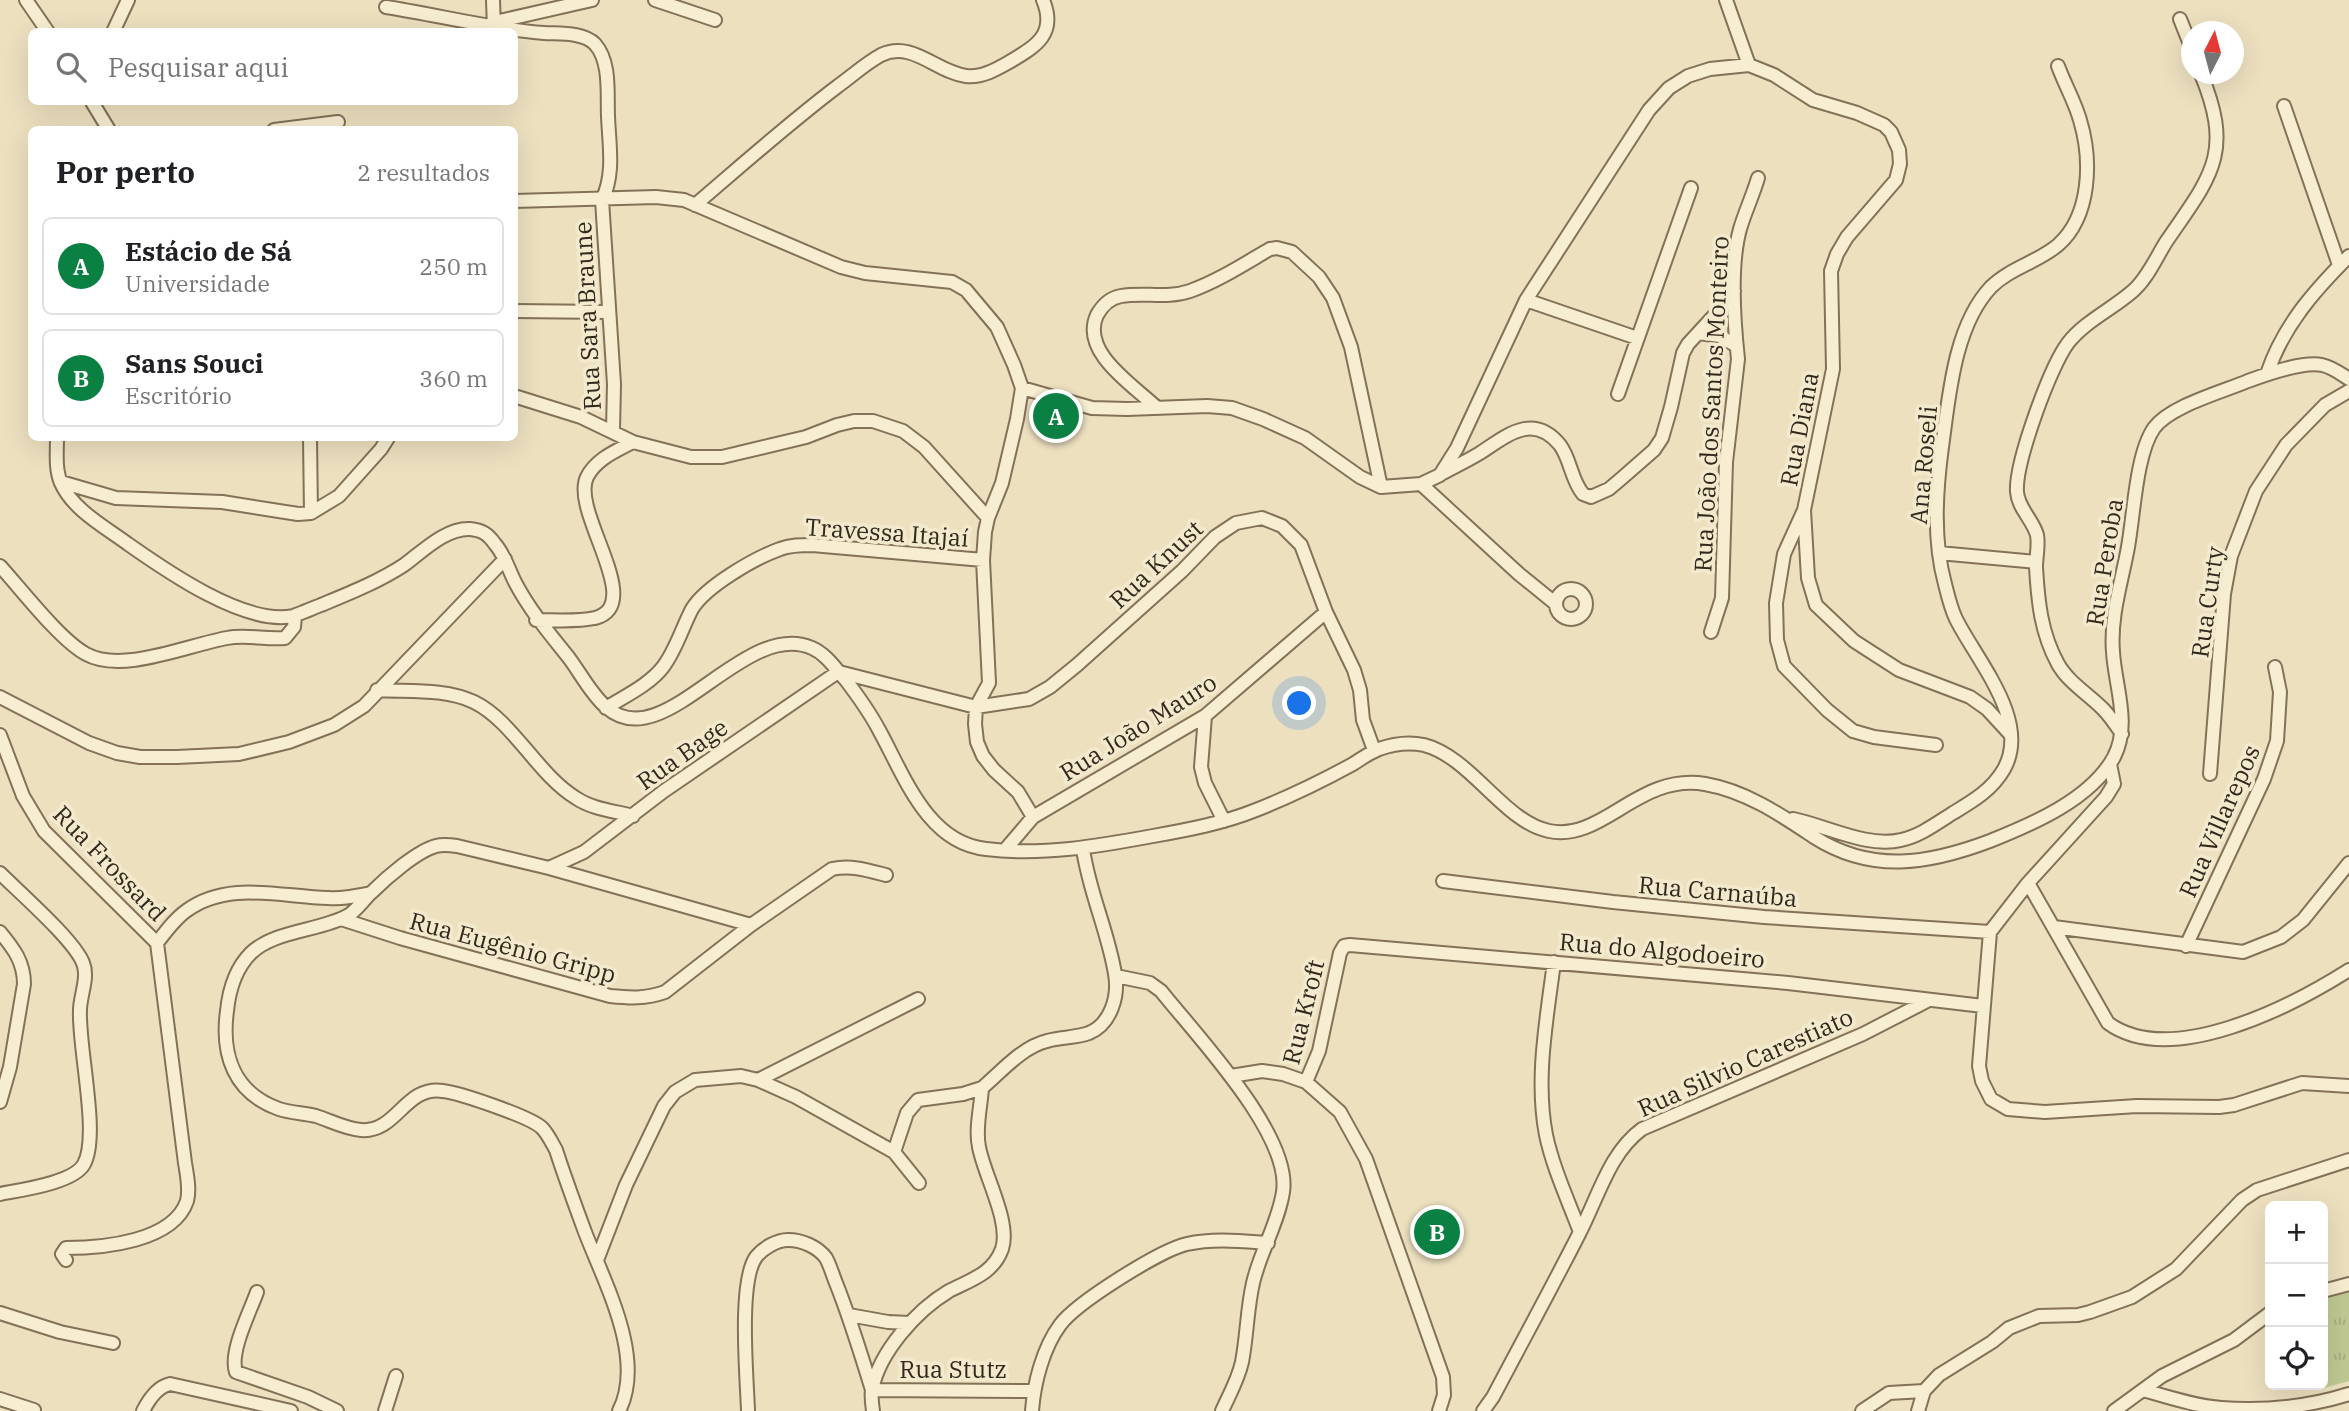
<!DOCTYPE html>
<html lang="pt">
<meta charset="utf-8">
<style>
:root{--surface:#fff;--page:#f6f6f6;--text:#202124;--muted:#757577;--line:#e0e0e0;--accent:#0b8043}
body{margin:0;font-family:"IBM Plex Serif",serif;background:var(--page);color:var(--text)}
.controls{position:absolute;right:21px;bottom:21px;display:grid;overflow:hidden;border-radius:10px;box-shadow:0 7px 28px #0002}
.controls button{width:63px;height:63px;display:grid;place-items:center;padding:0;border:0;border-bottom:2px solid var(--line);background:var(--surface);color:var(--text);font:35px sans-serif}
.compass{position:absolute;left:2181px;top:21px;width:63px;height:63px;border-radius:50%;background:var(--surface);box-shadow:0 7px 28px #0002;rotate:6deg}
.you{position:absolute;left:1300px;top:704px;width:24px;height:24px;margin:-18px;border:5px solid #fff;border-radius:50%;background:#1a73e8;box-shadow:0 0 0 10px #1a73e833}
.badge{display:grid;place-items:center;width:46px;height:46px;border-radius:50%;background:var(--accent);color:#fff;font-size:23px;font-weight:700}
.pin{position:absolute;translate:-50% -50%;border:4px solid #fff;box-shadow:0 2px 7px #0006}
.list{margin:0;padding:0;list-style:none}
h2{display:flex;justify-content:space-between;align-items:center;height:91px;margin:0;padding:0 28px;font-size:30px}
h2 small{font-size:23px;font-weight:400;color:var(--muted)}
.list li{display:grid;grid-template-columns:46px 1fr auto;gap:21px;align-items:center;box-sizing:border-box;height:98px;margin:0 14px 14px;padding:0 14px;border:2px solid var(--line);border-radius:10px}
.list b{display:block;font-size:26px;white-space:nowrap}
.list p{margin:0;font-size:23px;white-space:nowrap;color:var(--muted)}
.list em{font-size:23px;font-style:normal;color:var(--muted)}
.icon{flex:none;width:38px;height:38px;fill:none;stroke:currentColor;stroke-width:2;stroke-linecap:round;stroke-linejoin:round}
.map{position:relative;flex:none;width:2349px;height:1411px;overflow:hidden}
.search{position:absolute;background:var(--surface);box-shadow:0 7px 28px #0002;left:28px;top:28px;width:490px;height:77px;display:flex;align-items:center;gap:18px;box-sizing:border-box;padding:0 24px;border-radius:10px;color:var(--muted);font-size:26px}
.panel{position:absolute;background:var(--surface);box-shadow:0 7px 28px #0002;left:28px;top:126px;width:490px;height:315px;border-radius:10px}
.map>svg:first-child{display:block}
</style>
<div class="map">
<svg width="2349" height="1411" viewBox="0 0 2349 1411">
<defs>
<pattern id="grass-tufts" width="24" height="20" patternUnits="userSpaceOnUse" patternTransform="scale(1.75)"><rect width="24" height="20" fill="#c0c994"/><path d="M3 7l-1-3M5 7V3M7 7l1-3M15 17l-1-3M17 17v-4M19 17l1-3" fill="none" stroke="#a5ad7f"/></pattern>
</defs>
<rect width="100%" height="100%" fill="#ece0bf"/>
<!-- grass -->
<path fill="url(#grass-tufts)" d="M2349,1286V1381L2324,1388L2323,1293Z"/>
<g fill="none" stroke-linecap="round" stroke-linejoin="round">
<!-- minor casing -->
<g stroke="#837158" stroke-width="16">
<path id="minor" d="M26,0L48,32
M493,0L494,28
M655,0L715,20
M1726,0L1749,65
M386,7C439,15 490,29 544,33C560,34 583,32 595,44C611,62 607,94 608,116C609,144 615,174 602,200L614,384L613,430
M2180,19L2192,49
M495,22L592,0
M113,32L128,0
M92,102L109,130
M2284,106L2339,265
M274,130L338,122
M514,201L656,197L684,200L841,267L865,273L952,282L966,290L997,327L1014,365L1022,388L1017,419L1002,483L988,518L985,532L983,560L989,683L976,707L975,724L977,742L983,756L994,770L1018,792L1033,817
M695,205C742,165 789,123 838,86C852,76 866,63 881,55C912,40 936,72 966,76C982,78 997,69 1011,61C1036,46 1057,34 1043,0
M1526,300L1637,338
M514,311L608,312
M1699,333L1720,336L1735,345
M2267,374C2283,326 2314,291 2349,256
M1022,388L1092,408L1127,409L1207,406L1232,408L1263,419L1305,438L1360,477L1381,487L1421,484L1440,475L1457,448L1526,300L1649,110L1669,88L1688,76L1710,69L1749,65L1774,75L1813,100L1857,113L1884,125L1891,132L1899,150L1900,164L1896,180L1847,237L1837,254L1831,271L1833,369L1804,510L1808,578L1816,605L1854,641L1899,670L1970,697L1987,709L2010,734
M1618,394L1691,188
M514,396L581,417L633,442L691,457H722L806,437L837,425L854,421H873L903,431L924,447L988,518
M1156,407C1133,385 1080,352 1097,315C1102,306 1110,298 1121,296C1144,292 1167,299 1190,291C1218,281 1244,264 1270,249L1277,248L1292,252L1319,277L1333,298L1351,347L1381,487
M57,438C57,452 55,469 61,483C73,510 105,527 128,544C165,570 245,626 293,616C297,615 318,606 321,605C350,593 378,582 404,565C422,552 445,528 470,529C482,530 488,534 495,544C505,555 509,571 516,584C531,612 550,634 569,658C581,674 591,694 606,707C664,759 743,618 812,648C826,654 835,668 845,679C858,696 869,711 879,730C904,775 927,843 986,849C1041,856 1099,846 1153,836C1187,830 1224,823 1256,810C1289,797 1322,781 1353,764C1364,757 1367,754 1379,749C1393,744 1410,742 1424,745C1471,757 1504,822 1549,831C1603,842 1638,773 1705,784C1746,791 1781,815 1814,837C1872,874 1929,864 1990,841C2033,824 2091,799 2114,757C2131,724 2115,686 2113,652C2110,616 2122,581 2128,547C2134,514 2136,454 2154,428C2170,406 2222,392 2248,381C2267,374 2303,361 2322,365C2332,367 2341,374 2349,379
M310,438L311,513
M1441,474C1454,467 1467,461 1480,453C1506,436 1533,412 1560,445C1571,460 1571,480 1583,494L1591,497L1609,489L1622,478L1654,450L1662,438L1671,407L1683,353L1688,344L1723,306L1734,291
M61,482L116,498L222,502L298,514L311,513L339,496L381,449L388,438
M1421,484L1519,574L1556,604
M1804,510L1784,554L1776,603L1777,640L1784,666L1827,710L1853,731L1874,737L1936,745
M1939,553L2036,562
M0,566C21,589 60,640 86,654C122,674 188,645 227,638C247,634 265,640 285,638L294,627L295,616
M1556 604a15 15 0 1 1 30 0a15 15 0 1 1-30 0Z
M536,620C555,620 576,622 595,618C647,604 570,512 587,477C596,459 616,451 633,442
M1711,632L1722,598L1726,462L1738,359C1734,322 1730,265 1740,229C1745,212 1753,195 1758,178
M839,672L976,707L1029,699L1050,687L1077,665L1182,571L1215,537L1236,523L1262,518L1282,526L1301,545L1326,612L1354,670L1360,690L1363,720L1374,750
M377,690C408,692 445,688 474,702C513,721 537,774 576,798C592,809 614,811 633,816
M0,697L89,743L117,753L140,757H177L239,754L289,742L334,725L364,706L505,559
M606,708C625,696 649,685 663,667C676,650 682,628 692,609C706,586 755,558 780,549C790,545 801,545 812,545L983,560
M1205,716L1201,767L1205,783L1224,821
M2122,734C2116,725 2110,716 2103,709C2088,694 2068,682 2058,664C2041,633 2038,602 2036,567C2036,557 2039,545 2037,535C2033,520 2018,508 2017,492C2015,463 2050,367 2068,343C2085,321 2113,309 2134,290C2148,277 2156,258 2166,242C2211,176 2234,154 2201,74
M0,735L23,796L44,831L157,943
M2110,764L2114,784L2106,797L2028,883L1990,932L1979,1066L1982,1081L1991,1099L2008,1109L2045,1112L2137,1106L2219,1107L2234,1105L2302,1083L2349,1086
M2210,774L2224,594L2231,556L2256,491L2286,445L2325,405L2349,391
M1793,819C1827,826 1867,848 1901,840C1920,836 1937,823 1953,813C1973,801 1992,790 2004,769C2031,721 1977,661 1956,619C1951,609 1948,596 1945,584C1933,540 1936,492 1942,447C1949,397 1954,326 1991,287C2010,268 2038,262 2058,245C2091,216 2092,160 2080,120C2075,102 2065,85 2058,66
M1005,850L1033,817L1205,716L1326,612
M549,868L584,852L664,791L838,672
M0,873C20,893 74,940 83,963C89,977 80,996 80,1010C78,1047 100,1135 84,1164C74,1183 20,1190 0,1194
M1443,881L1613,902L1764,917L1990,932
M2028,883L2108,1023C2171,1069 2292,1006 2349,970
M341,919L400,938L610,996C630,998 645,999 665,992L751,925L832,869C851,865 867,870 886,875
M2054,927L2243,952L2281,937L2303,920L2349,863
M0,932C14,949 24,962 24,984L10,1067L0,1102
M157,943C166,931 175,919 186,911C228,880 281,897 328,898C343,899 357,896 371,893
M2186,946L2264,779L2277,741L2280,692L2275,667
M1554,962C1547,1018 1535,1078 1546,1135C1553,1168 1568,1200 1580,1232
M1116,976L1150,983L1161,991C1195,1034 1292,1135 1283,1192C1278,1224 1260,1252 1253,1283C1247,1309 1247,1336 1242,1362C1238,1380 1229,1395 1222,1411
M1231,1076L1262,1071L1283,1074L1306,1082L1340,1112L1366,1159L1443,1377L1444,1395L1439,1411
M758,1080L918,999
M1306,1082L1319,1051L1340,953L1344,946L1350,945L1788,983L1983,1006
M894,1152L907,1113L918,1100L963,1094L982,1088
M66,1260L62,1254L66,1248C102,1248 173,1242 187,1201C190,1189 187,1175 185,1163L157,943
M597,1260L626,1185L664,1106L675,1092L695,1080L741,1076L758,1080L796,1097L894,1152L919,1183
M2323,1291L2349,1284
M257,1292C250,1312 229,1352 236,1372L308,1397L337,1411
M0,1313L60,1332L113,1343
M849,1315L888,1322L910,1323
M872,1390L1033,1391
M2143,1390C2168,1397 2195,1406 2221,1408C2264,1411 2308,1407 2349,1394
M0,1399L34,1410
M143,1411C149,1399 157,1387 170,1384L291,1411
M385,1411L396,1376
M619,1411C646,1358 604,1282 585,1232C575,1205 565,1178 556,1150C552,1143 548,1134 542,1128C531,1117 460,1093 443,1091C405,1085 397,1133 361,1130C346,1129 331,1121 316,1116C304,1113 291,1113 279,1109C234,1093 221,1055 227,1011C229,991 236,968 251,953C275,930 321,931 349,915C358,909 364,899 372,892C386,878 417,851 436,846C443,844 450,845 457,846L549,868L751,925
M748,1411C747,1378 738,1282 756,1257C763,1248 777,1240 788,1240C802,1240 818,1247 826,1258C830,1265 833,1276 836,1283C850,1318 861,1354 872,1390
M873,1411C872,1404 871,1396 872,1390C879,1352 917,1310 949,1291C970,1280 993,1274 1002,1249C1011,1222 984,1175 979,1147C975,1129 981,1106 982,1088C1001,1072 1022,1047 1047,1041C1061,1037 1075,1038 1089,1033C1111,1024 1119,996 1115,974C1108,931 1089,892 1083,849
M1032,1411C1034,1383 1043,1348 1060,1325C1076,1303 1160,1250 1187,1244C1213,1238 1241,1241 1268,1243
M1483,1411L1493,1397C1522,1342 1551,1289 1579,1234C1598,1198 1609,1153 1642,1129L1863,1034L1929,1000
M1862,1411L1889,1393L1924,1391
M1918,1411L1924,1391L1939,1375L1992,1342L2009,1328L2039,1316L2078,1315L2090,1312L2132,1297L2176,1269L2242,1200L2257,1190L2349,1160
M2114,1411L2162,1376L2234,1340L2270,1313"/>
</g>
<!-- minor -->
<use href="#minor" stroke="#f7eed1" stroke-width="12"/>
</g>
<g text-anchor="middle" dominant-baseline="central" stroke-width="7" stroke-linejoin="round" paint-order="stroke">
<!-- street labels -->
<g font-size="24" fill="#33281c" stroke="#f3eace">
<text transform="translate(587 316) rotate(-93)">Rua Sara Braune</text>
<text transform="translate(1711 404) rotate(-87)">Rua João dos Santos Monteiro</text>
<text transform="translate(1799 429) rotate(-79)">Rua Diana</text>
<text transform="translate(1923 465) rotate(-85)">Ana Roseli</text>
<text transform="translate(887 532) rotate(4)">Travessa Itajaí</text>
<text transform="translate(2104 562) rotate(-81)">Rua Peroba</text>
<text transform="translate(1156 564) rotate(-43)">Rua Knust</text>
<text transform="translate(2207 602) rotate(-82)">Rua Curty</text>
<text transform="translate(1138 727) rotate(-32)">Rua João Mauro</text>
<text transform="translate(682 754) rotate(-35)">Rua Bage</text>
<text transform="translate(2219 821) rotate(-66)">Rua Villarepos</text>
<text transform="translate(110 863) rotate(46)">Rua Frossard</text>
<text transform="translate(1718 891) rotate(5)">Rua Carnaúba</text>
<text transform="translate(513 947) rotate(15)">Rua Eugênio Gripp</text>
<text transform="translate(1662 950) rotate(5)">Rua do Algodoeiro</text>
<text transform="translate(1303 1012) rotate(-76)">Rua Kroft</text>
<text transform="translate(1745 1062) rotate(-24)">Rua Silvio Carestiato</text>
<text x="953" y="1369">Rua Stutz</text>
</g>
</g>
</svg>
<div class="controls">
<button>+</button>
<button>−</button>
<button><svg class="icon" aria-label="locate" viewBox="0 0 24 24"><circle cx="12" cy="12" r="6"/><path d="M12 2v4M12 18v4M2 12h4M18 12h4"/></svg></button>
</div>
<svg class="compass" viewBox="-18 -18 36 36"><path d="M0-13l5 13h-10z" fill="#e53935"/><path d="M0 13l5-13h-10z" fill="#757577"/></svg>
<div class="you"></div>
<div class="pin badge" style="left:1056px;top:416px">A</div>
<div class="pin badge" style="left:1437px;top:1232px">B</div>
<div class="search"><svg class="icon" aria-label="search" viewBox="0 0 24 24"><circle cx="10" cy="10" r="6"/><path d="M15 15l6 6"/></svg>Pesquisar aqui</div>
<section class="panel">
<h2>Por perto<small>2 resultados</small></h2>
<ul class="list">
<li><span class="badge">A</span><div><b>Estácio de Sá</b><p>Universidade</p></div><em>250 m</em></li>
<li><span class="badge">B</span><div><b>Sans Souci</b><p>Escritório</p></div><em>360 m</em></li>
</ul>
</section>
</div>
